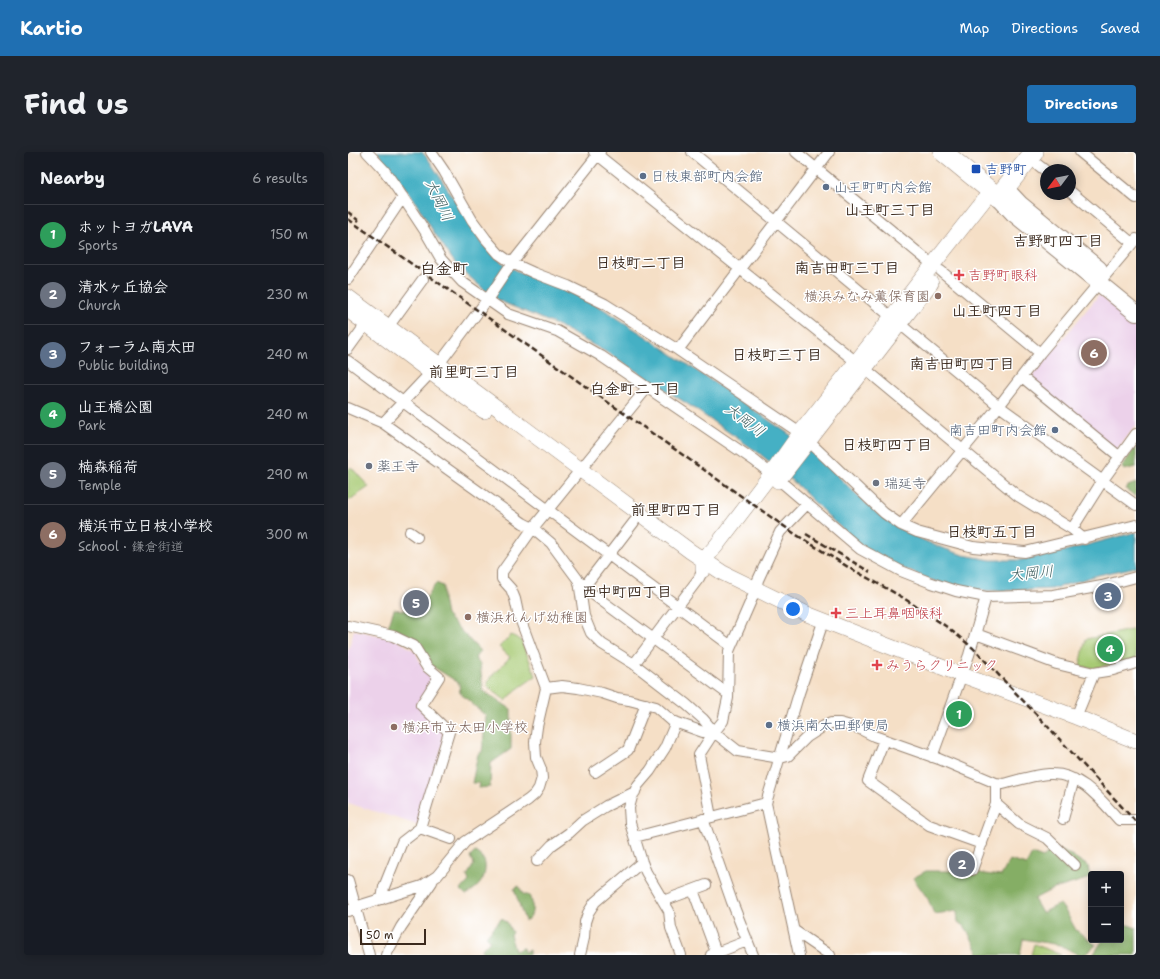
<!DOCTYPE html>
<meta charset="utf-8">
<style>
:root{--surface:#171b24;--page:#20242c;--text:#f1f3f6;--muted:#9ea1a6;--line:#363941;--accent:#1f6fb2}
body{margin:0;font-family:"Shantell Sans","Klee One",sans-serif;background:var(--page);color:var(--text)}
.controls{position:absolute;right:12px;bottom:12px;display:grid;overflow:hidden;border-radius:4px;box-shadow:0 2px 10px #0003}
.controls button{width:36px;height:36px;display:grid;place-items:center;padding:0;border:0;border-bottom:1px solid var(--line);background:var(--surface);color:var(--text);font:20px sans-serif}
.compass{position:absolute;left:692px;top:12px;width:36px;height:36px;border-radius:50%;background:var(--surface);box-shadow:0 2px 10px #0003;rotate:238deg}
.scale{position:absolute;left:12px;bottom:10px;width:66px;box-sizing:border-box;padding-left:4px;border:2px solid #3b2a1e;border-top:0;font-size:11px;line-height:14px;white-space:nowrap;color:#3b2a1e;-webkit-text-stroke:3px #fff;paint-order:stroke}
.you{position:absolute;left:445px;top:457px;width:14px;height:14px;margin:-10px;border:3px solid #fff;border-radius:50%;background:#1a73e8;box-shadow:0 0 0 6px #1a73e833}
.badge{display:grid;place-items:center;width:26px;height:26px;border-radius:50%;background:var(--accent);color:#fff;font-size:13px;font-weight:700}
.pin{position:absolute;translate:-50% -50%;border:2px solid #fff;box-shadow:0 1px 4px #0006}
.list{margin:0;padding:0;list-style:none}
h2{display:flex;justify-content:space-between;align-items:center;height:52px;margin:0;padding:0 16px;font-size:17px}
h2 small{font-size:13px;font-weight:400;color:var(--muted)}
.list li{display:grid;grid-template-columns:26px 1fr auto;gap:12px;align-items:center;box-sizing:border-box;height:60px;padding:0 16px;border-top:1px solid var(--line)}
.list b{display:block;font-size:15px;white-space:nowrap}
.list p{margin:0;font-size:13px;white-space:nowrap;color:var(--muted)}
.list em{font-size:13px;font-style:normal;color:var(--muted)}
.map{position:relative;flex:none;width:788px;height:803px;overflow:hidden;border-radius:4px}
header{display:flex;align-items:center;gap:24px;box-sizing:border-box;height:56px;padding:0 20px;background:var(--accent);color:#fff}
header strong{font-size:19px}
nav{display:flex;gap:22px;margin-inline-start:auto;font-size:14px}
.intro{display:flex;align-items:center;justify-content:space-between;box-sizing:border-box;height:96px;padding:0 24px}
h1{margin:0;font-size:28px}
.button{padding:10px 18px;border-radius:4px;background:var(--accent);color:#fff;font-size:14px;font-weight:700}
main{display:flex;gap:24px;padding:0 24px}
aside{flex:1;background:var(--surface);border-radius:4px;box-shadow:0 2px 10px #0003}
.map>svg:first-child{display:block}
</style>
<header>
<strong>Kartio</strong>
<nav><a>Map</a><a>Directions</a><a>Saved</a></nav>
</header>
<div class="intro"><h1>Find us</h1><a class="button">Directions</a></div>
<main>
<aside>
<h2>Nearby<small>6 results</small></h2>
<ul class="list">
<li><span class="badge" style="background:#2e9e5b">1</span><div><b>ホットヨガLAVA</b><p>Sports</p></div><em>150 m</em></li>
<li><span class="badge" style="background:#6b7280">2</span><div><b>清水ヶ丘協会</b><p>Church</p></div><em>230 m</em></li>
<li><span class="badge" style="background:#5c6f8a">3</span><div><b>フォーラム南太田</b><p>Public building</p></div><em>240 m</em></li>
<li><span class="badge" style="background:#2e9e5b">4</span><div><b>山王橋公園</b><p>Park</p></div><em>240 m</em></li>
<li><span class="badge" style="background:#6b7280">5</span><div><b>楠森稲荷</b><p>Temple</p></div><em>290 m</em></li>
<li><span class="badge" style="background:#8d6e63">6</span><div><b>横浜市立日枝小学校</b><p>School · 鎌倉街道</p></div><em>300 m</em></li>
</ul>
</aside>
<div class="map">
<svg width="788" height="803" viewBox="0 0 788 803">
<rect width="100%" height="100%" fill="#fff"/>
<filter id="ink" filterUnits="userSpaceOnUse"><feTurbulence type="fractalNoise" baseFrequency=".025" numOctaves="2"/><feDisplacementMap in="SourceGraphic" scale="8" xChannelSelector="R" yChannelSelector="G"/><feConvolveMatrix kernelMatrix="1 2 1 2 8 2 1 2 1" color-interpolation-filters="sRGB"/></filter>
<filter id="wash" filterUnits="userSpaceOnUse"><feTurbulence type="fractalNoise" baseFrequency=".012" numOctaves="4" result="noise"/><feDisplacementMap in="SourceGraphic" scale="16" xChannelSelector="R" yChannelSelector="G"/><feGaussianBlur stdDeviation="0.9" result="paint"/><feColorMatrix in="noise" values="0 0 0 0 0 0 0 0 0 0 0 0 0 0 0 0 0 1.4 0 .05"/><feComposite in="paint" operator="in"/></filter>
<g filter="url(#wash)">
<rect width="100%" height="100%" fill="#f5dfc6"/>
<!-- built -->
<path fill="#ecd1ea" d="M751,143L788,173V273L767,301L681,228Z
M6,478L47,487L67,499L77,520L84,524L85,528L68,553L98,582L70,673L0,651V499Z"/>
<!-- green -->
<path fill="#a7ca73" stroke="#717a48" d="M3,315L21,335L0,349V318Z
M788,477V507L746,516L732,514L738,487Z
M163,483L173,488L188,524L168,538L158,549L139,534L141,527L162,505L151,495Z
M686,792L713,803H683Z"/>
<!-- forest -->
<path fill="#85ae65" stroke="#606c42" d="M788,294V316L787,315L776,318L774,315Z
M788,331V345L778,337L780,334Z
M88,431L95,434V447L98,463L132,499L127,506L132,512L135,539L163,557V597L143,611L142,635L130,636L131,631H124L130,602L134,600L138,564L112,541L111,531L81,512L68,490L48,477L40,475L46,457L69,460Z
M704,695L723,703L740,714L742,726L703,738L686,747L694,761L712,752L718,760L728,778L748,793L736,803H731L712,793L675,787L672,803H632L618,776L610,770L609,759L586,762L580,747L565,726L578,719H612L653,724L662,708L678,713L684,702L695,706Z
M127,700C135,705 138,709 137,718C136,731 128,736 118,743L113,738L121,729L119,724L126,712L122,705Z
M171,734L175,742L182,744V747L184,749C184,758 186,764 177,769L166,737Z
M154,766L156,769L159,770L164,781L162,783L167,799L175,796L176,800L181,798V803H135L134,797L142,788L138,784Z
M773,770L788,776V803H745L755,788H773Z"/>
<!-- water -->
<path fill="#45b0c4" stroke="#406d71" d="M29,0H74L81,8L103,42L134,91L155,111L169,119L197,128L246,151L311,193L441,282L466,300L501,335L526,359L552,377L586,393L615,403L643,408H673L709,401L788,380V415L750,423L704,437L649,439L620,438L586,429L544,412L517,397L484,368L450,334L411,301L341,253L265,204L211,174L147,147L109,114L87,82L65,46Z"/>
</g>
<g filter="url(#ink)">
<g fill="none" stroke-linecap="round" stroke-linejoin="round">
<!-- street casing -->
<g stroke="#988472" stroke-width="12">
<path id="street" d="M19,0L36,18L48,35L77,79L93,107L114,130L160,162L209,179L253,204L407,309L423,322
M83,0L96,19L124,68L138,87L151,102L164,111L186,121L220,134L257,152L330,198L452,281L536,361L553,373L569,380L625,395L677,400L788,373
M246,0L522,221L670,344L724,377L736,387
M344,0L651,254L788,353
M448,0L585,113
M732,0L788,46
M681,6L698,19
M722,39L784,91
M593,119L692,201
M0,127L55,45
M40,175L75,127
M0,197L18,172
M330,198L481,0
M0,209L383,494
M674,225L772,305
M0,256L35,271L175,371L185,376L203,391L231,429L236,464L243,481L254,492L286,512L338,552L355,567L366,580L390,599L432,606L440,604L459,585L476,574L483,571H492L510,576L526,584L591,607L648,631L655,632C670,628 686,623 701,622C732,620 753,648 771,668H788
M35,271L91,212L139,148L164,111L252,0
M431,328L512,397L553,419L581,430L608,439L638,445L705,443L754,434L788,425
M553,373L651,254L692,201L788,87
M724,377L755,328L788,282
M62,380L69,385
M231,432L380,542
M236,435L286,370
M408,437L410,428L432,380L459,352
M0,474L45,484L66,494L79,515L91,525L73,553L101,580L72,676L54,690L36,735L34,747
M628,482L709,512L746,521L765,518L788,511
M286,512L351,426L355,418
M198,536L214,534L230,536L254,541L269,546L281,548L308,555L324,569L355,580H366
M728,565L746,521
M328,570L317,596L302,619L290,633L284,645L281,656L282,671L294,710L298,720L321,759L323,776L333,803
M536,588L520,629L581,673L634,692
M584,605L621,503L638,445
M247,620L280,598L298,552
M648,652L671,672L699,686L727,713
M363,665L351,603L366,580L375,569L380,546L381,499L405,444
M355,667L384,750L405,803
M715,667L726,627
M72,676L103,687
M287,685L418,651
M189,709L204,693L221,681L234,669L258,654L287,640
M624,718L648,652V631
M0,728L21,803
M345,738L369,803
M315,749L358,733
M0,759L7,755L74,734L89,724L117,690L180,648L187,642L191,636L194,626L193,617L188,605L187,590L189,575L198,536L170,461L167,447L163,437L154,427V420L185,376L299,236
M447,779L482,803
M38,803L53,775L84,730
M232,803L236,786L237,770L240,761L247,750L294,710
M363,803L399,789
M451,803L418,651L451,541L473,476"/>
</g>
<!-- secondary casing -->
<g stroke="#988472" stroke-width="16">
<path id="secondary" d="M0,145L342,399L375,421L459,462L614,523L728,565L788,589
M0,158L82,220L136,259
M430,329L583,131
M355,418V409L368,394L423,322L452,281L643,39"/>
</g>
<!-- primary casing -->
<g stroke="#988472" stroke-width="18">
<path id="primary" d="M657,36L672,52L751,117
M650,45L665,61L788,161"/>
</g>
<!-- highway casing -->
<g stroke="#988472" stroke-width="20">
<path id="highway" d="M595,0L650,45L686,0"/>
</g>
<!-- street -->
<use href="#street" stroke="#fff" stroke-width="10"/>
<!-- secondary -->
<use href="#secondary" stroke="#fff" stroke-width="15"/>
<!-- primary -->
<use href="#primary" stroke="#fff" stroke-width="16"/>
<!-- highway -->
<use href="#highway" stroke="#fff" stroke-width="19"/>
<!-- rail -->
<path stroke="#3b2a1e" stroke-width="2.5" stroke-dasharray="6 3" stroke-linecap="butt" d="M0,60L11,69
M0,67L447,382L500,415L554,445L599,475L625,496L703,578L788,670
M458,382L522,420"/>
</g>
</g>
<!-- markers -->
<rect fill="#1a4fb4" stroke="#fff" stroke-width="1.5" x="623" y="12" width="10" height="10" rx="2"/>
<g fill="#5c6f8a" stroke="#fff" stroke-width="1.5">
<circle cx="295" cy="24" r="4"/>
<circle cx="478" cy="35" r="4"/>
<circle cx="707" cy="278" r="4"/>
<circle cx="421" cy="573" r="4"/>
</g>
<g fill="#e0444e" stroke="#fff" stroke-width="1.5">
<path d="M609 117h4v4h4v4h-4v4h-4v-4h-4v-4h4z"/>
<path d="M486 455h4v4h4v4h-4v4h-4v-4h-4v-4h4z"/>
<path d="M527 507h4v4h4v4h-4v4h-4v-4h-4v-4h4z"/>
</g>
<g fill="#8d6e63" stroke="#fff" stroke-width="1.5">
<circle cx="590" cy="144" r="4"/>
<circle cx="120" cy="465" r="4"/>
<circle cx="46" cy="575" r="4"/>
</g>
<g fill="#6b7280" stroke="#fff" stroke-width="1.5">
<circle cx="21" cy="314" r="4"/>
<circle cx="528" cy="331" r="4"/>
</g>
<g text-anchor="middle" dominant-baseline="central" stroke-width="3" stroke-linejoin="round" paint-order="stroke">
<!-- transit labels -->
<g font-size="14" fill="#164399" stroke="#fff" text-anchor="start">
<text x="637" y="17">吉野町</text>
</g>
<!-- service labels -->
<g font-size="14" fill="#4e5e75" stroke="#fff" text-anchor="start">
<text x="303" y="24">日枝東部町内会館</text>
<text x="486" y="35">山王町町内会館</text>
<text x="699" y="278" text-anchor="end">南吉田町内会館</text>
<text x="429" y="573">横浜南太田郵便局</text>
</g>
<!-- health labels -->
<g font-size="14" fill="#be3a42" stroke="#fff" text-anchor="start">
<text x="620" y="123">吉野町眼科</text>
<text x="497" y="461">三上耳鼻咽喉科</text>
<text x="538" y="513">みうらクリニック</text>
</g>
<!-- education labels -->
<g font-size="14" fill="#785e54" stroke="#fff" text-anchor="start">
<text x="582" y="144" text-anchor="end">横浜みなみ薫保育園</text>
<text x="128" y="465">横浜れんげ幼稚園</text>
<text x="54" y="575">横浜市立太田小学校</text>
</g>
<!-- worship labels -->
<g font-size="14" fill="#5b616d" stroke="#fff" text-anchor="start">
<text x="29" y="314">薬王寺</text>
<text x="536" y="331">瑞延寺</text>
</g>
<!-- water labels -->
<g font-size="15" font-style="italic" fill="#3f6060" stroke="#fff">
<text transform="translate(91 48) rotate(64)">大岡川</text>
<text transform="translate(397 268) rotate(37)">大岡川</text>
<text transform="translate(683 421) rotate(-5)">大岡川</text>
</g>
<!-- neighbourhood labels -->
<g font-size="15" font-weight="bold" fill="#3b2a1e" stroke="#fff">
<text x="542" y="58">山王町三丁目</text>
<text x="710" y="89">吉野町四丁目</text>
<text x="293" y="111">日枝町二丁目</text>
<text x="499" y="116">南吉田町三丁目</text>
<text x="649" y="159">山王町四丁目</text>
<text x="429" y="203">日枝町三丁目</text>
<text x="614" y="212">南吉田町四丁目</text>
<text x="126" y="220">前里町三丁目</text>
<text x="287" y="237">白金町二丁目</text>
<text x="539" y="293">日枝町四丁目</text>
<text x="328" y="358">前里町四丁目</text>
<text x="644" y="380">日枝町五丁目</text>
<text x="279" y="440">西中町四丁目</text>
</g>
<!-- quarter labels -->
<g font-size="16" font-weight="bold" fill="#3b2a1e" stroke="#fff">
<text x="96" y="116">白金町</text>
</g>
</g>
</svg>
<div class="controls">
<button>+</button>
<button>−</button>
</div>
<svg class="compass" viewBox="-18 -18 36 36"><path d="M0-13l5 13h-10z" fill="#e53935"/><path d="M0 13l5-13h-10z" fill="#9ea1a6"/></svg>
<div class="scale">50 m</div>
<div class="you"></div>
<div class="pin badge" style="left:611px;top:562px;background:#2e9e5b">1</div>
<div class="pin badge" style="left:614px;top:712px;background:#6b7280">2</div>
<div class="pin badge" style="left:760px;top:444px;background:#5c6f8a">3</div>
<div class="pin badge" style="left:762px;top:497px;background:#2e9e5b">4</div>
<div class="pin badge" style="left:68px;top:451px;background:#6b7280">5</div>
<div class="pin badge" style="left:746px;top:201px;background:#8d6e63">6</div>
</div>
</main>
